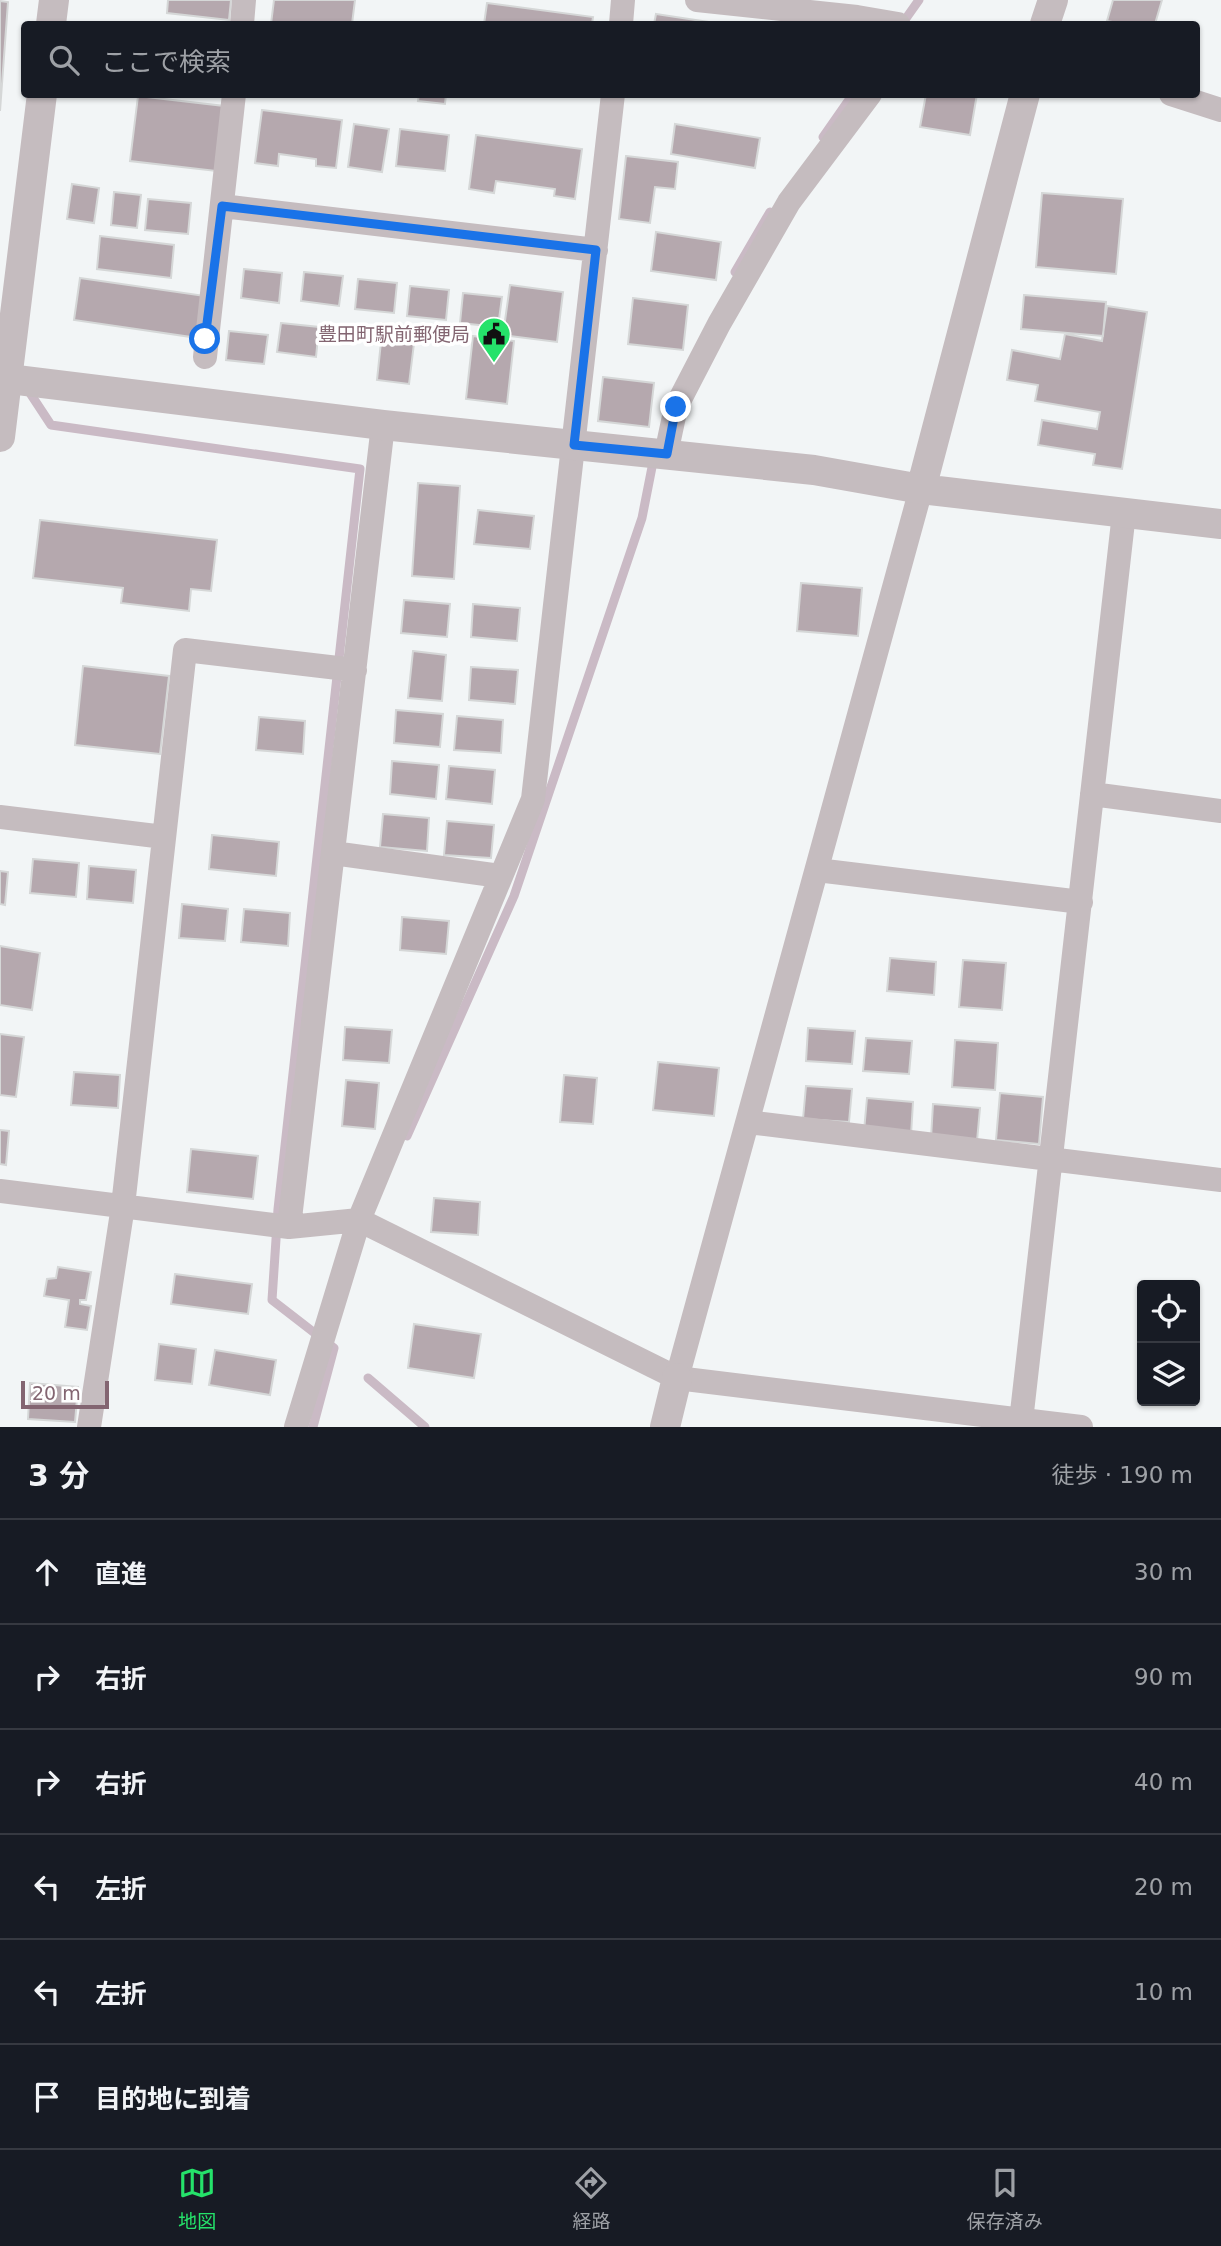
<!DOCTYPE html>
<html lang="ja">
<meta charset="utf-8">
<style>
:root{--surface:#171b24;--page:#242831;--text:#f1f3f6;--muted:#9ea1a6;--line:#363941;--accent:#25e26a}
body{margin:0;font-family:"DejaVu Sans","Noto Sans JP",sans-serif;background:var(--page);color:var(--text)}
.controls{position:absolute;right:21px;bottom:21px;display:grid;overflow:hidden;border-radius:7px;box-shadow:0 2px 5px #0004}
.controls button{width:63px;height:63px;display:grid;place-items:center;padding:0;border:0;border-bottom:2px solid var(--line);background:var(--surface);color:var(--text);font:35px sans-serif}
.scale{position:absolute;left:21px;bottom:18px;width:88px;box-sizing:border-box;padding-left:7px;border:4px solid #836571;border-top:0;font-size:19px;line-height:24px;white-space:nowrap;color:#836571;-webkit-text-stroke:5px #fff;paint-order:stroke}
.stop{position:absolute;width:21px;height:21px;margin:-16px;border:5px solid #1a73e8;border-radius:50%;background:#fff}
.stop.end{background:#1a73e8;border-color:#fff;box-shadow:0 2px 7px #0008}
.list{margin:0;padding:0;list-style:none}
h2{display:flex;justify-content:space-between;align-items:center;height:91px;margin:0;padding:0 28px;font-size:30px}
h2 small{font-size:23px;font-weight:400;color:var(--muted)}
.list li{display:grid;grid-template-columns:46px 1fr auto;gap:21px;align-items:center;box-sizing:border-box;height:105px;padding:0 28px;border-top:2px solid var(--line)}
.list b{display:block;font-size:26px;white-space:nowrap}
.list em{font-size:23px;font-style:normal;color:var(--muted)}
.icon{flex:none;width:38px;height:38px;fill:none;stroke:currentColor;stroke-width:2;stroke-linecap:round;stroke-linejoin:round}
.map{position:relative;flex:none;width:1221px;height:1427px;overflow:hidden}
.search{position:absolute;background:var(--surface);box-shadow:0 2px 5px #0004;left:21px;right:21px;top:21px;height:77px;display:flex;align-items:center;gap:18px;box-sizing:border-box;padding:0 24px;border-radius:7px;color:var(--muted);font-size:26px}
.sheet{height:721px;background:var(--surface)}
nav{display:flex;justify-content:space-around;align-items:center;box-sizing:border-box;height:98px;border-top:2px solid var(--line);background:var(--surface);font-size:19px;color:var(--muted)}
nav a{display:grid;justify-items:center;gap:4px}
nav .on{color:var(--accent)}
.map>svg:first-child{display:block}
</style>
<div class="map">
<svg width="1221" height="1427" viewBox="0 0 1221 1427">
<rect width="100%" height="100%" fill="#f2f5f6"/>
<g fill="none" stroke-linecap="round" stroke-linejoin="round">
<!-- stream -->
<path stroke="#cabac5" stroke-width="9" d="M902,24L919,0
M823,137L853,94
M735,272L770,212
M26,387L51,425L360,469L278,1209L272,1300L334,1348L313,1427
M407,1136L514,896L642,518L654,457
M368,1378L425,1427"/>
</g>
<!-- building -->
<path fill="#b5a8ae" stroke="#d5d7d7" stroke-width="2" d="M168,0H231L229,20L167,13Z
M274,0H355L352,24H271Z
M1113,0H1162L1155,24H1122L1107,21Z
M0,1L8,2L0,111Z
M487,3L593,17L592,24H484Z
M656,14L722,24H654Z
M419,94H446L445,104L418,101Z
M926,94H977L970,135L920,127Z
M138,96L224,106L216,171L130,161Z
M262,110L342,120L336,168L316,166V159L279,154L278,166L255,163Z
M354,124L389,129L382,172L348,167Z
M675,124L760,138L755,168L671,154Z
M400,129L449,135L445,171L396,166Z
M476,135L582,149L575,199L554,196L555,189L496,181L494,193L469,189Z
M626,156L678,162L675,189L655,187L650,223L619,219Z
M72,184L99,188L94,223L67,219Z
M114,192L141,195L137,228L111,225Z
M1042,193L1123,199L1116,274L1036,267Z
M148,199L191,203L188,234L145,230Z
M656,232L721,242L716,280L651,271Z
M100,236L174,245L171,278L97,269Z
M244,269L282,273L279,303L241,298Z
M304,272L343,276L339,306L301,301Z
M80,278L212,297L205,339L74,320Z
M358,279L397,283L394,313L355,309Z
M510,285L563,292L557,342L503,335Z
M410,286L449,290L446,320L407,316Z
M463,293L502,297L498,327L460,323Z
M1024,295L1106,302L1103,336L1021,329Z
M633,298L688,305L683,350L628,344Z
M1107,306L1147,312L1122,469L1093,465L1095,454L1038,445L1042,420L1097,429L1100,412L1035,401L1038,385L1007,380L1012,350L1060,359L1065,334L1102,341Z
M281,323L319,327L316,357L277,352Z
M383,323L416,327L409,384L377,380Z
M229,331L268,335L264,364L226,360Z
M473,336L514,341L507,404L466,399Z
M603,377L654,383L649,427L598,421Z
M418,483L460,486L454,579L412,576Z
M478,510L534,516L530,549L474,544Z
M40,520L217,540L211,591L191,589L189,611L121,603L123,588L33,578Z
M801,583L862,588L858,636L797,631Z
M404,600L450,604L447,637L401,633Z
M473,604L520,608L517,641L471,637Z
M413,651L446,655L442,701L408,698Z
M83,666L169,676L160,754L75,745Z
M471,667L518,670L515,704L469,700Z
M396,710L443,714L440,747L394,743Z
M457,716L503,720L501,753L454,750Z
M259,717L305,721L303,754L256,750Z
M392,761L439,765L436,799L390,794Z
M449,766L495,770L492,804L446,799Z
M383,814L429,818L427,851L380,847Z
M447,821L494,825L491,858L444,855Z
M212,835L279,842L276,876L209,869Z
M33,859L79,863L76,897L30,893Z
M89,866L136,870L133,903L87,899Z
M0,871L8,872L5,905L0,904Z
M182,904L228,909L225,941L179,938Z
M244,909L290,913L288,946L241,942Z
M402,917L449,921L446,954L400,950Z
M0,946L40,953L32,1010L0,1005Z
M890,958L936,962L934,995L887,991Z
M963,960L1006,963L1002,1010L959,1007Z
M345,1027L392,1030L389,1063L343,1060Z
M808,1028L855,1031L852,1064L806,1061Z
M0,1034L24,1037L16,1097L0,1095Z
M866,1038L912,1041L909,1074L863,1071Z
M955,1040L998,1043L995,1090L952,1087Z
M658,1062L719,1068L714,1116L653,1110Z
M74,1072L120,1075L118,1108L71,1105Z
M564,1075L597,1078L593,1124L560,1122Z
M346,1080L379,1083L375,1129L342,1126Z
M806,1086L852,1089L849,1122L803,1119Z
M1000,1093L1043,1097L1039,1144L996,1140Z
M867,1098L913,1102L911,1135L864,1131Z
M933,1104L980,1108L977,1141L931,1138Z
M0,1130L9,1131L6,1165L0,1164Z
M191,1149L258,1156L253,1199L187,1192Z
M434,1198L480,1202L478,1235L431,1232Z
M58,1267L91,1272L86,1300H80V1304L91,1306L87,1330L65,1327L69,1300L44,1296L47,1279L56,1278Z
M175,1274L252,1284L248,1314L171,1304Z
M414,1324L481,1334L474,1378L408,1368Z
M159,1344L196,1349L192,1384L155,1380Z
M215,1350L276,1360L270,1395L209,1385Z
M30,1383L78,1387L75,1422L28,1419Z"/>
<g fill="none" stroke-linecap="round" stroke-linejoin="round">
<!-- minor -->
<path stroke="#c5bcbf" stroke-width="24" d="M697,0L857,17L898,24
M242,24L244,0
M621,24L623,0
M1171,94L1221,110
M222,206L596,250
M205,357L234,94
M666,454L676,407L719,324L789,202L870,94
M1092,794L1221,811
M0,817L164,837
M333,853L500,876
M817,870L1081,902
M748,1122L1221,1180
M0,1191L289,1227L359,1220L677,1378L1081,1427
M289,1227L383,425
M677,1378L921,489
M1021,1421L1124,513
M89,1427L123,1206L185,650L355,670
M296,1427L359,1220L533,799L613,94"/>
<!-- tertiary -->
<path stroke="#c5bcbf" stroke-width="30" d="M51,24L54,0
M1045,24L1053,0
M0,378L383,425L814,470L921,489L1221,524
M0,437L42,94
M921,489L1025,94
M665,1427L677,1378"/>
</g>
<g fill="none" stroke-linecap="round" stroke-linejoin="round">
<!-- route -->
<path stroke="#1a73e8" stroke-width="9" d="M205,339L222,206L596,250L574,445L667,454L676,407"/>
</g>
<!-- icons -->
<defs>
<g id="civic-pin" transform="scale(1.75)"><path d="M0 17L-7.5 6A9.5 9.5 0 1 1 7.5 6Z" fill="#25e26a" stroke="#fff"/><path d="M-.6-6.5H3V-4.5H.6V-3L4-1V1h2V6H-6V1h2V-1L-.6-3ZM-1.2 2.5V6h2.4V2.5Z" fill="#111"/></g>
</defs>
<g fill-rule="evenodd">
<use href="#civic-pin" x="494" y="334"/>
</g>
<g text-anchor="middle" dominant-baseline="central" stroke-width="7" stroke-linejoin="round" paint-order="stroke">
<!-- poi labels -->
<g font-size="19" fill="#836571" stroke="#fff" text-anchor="end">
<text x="470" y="334">豊田町駅前郵便局</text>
</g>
</g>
</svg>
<div class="controls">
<button><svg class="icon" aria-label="locate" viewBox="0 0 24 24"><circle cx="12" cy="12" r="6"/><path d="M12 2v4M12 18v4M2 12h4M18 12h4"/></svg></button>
<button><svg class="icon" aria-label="layers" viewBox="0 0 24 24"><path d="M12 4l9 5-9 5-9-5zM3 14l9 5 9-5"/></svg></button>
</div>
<div class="scale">20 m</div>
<div class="stop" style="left:205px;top:339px"></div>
<div class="stop end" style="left:676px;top:407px"></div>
<div class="search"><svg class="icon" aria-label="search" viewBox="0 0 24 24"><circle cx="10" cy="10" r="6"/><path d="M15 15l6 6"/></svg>ここで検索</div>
</div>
<section class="sheet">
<h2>3 分<small>徒歩 · 190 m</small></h2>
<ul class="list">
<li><svg class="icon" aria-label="ahead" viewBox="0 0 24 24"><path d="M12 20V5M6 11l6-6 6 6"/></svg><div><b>直進</b></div><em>30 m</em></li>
<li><svg class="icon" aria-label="right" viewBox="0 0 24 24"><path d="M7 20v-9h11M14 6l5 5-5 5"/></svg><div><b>右折</b></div><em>90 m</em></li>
<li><svg class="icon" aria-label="right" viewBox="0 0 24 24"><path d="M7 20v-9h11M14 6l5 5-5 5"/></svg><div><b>右折</b></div><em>40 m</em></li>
<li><svg class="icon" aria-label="left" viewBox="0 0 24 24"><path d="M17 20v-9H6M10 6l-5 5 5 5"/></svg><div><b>左折</b></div><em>20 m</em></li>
<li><svg class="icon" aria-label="left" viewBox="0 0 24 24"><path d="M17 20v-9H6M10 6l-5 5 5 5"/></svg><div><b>左折</b></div><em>10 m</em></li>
<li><svg class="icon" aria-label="arrive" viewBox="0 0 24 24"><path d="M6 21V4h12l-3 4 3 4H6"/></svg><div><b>目的地に到着</b></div></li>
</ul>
</section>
<nav>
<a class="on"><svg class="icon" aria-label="map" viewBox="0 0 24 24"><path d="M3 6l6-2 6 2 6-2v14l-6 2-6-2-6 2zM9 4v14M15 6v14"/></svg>地図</a>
<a><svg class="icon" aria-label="directions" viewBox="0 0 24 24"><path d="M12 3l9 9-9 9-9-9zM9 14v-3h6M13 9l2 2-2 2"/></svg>経路</a>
<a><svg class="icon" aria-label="saved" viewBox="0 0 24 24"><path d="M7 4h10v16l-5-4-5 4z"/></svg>保存済み</a>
</nav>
